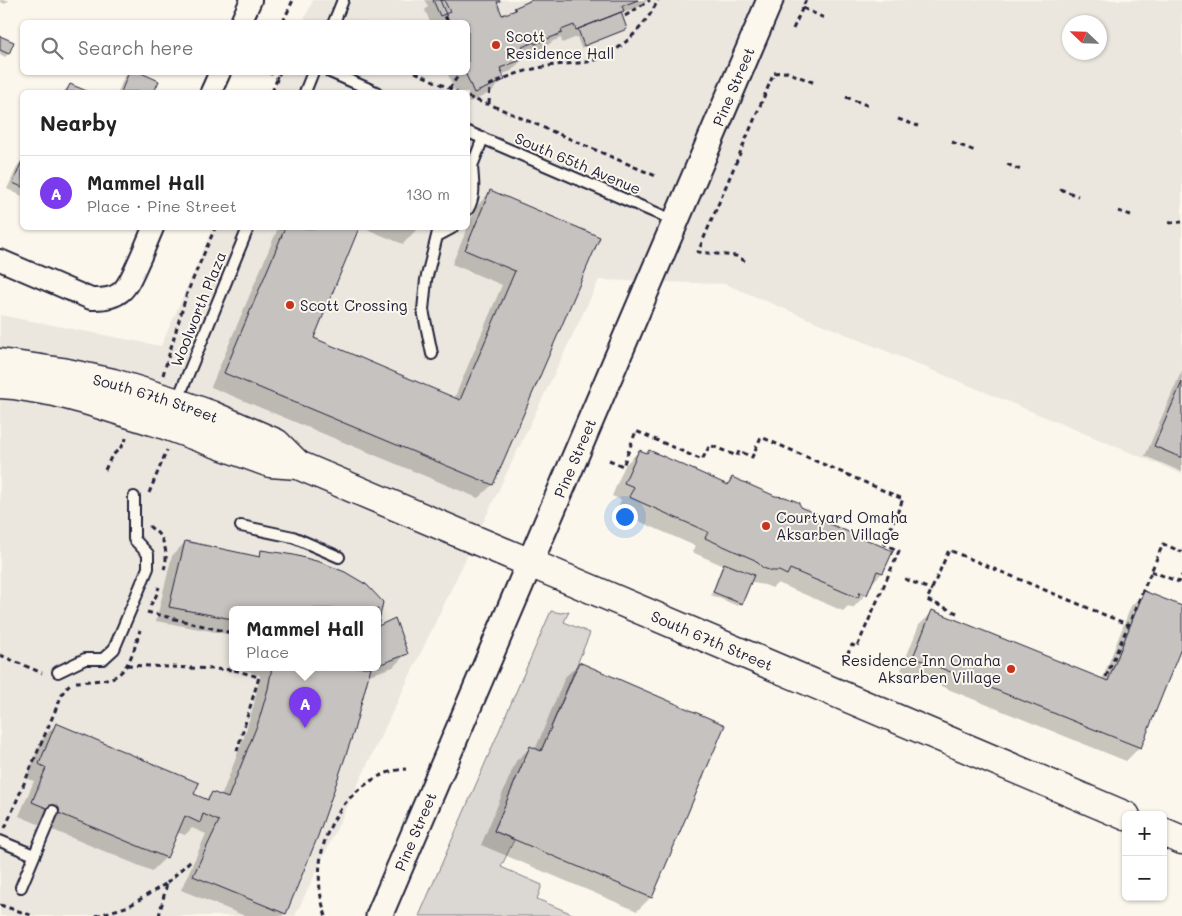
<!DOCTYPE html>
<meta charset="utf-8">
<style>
:root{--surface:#fff;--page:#f2f2f2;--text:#222;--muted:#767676;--line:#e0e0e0;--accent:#7c3aed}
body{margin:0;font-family:Mali,sans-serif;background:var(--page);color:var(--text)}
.controls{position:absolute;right:15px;bottom:15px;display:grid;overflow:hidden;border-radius:8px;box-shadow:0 1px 4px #0004}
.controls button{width:45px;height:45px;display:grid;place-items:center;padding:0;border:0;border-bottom:1px solid var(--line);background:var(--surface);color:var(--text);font:25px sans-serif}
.compass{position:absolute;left:1062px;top:15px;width:45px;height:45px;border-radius:50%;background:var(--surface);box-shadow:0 1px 4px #0004;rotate:293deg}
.you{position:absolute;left:624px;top:516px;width:18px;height:18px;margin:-12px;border:4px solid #fff;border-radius:50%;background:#1a73e8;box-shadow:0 0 0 8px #1a73e833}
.badge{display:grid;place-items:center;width:32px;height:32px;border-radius:50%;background:var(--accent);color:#fff;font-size:16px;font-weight:700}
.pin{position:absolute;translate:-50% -41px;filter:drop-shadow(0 1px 2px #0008)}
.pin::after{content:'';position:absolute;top:26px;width:18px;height:15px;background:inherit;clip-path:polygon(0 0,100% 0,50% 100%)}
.popup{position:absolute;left:229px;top:606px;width:152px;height:65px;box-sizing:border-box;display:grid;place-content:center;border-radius:8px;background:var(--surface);filter:drop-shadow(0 1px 4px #0005);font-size:16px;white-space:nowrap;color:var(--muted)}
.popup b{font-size:19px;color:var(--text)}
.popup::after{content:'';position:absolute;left:50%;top:100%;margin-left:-10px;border:10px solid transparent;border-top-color:var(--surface)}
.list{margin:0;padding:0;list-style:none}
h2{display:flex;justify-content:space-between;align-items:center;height:65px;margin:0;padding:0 20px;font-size:21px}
h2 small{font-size:16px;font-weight:400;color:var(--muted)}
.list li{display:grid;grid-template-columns:32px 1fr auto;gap:15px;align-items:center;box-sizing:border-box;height:75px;padding:0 20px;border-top:1px solid var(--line)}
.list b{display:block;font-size:19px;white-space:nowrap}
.list p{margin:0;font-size:16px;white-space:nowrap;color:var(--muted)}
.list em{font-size:16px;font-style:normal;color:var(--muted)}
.icon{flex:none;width:28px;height:28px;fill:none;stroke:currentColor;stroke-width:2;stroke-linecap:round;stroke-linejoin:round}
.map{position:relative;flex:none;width:1182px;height:916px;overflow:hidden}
.search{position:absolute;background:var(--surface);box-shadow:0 1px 4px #0004;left:20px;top:20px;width:450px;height:55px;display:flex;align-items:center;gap:12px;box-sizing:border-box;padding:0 18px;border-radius:8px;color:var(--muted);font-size:19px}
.panel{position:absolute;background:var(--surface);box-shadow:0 1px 4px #0004;left:20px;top:90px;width:450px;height:140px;border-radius:8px}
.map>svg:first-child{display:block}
</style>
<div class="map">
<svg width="1182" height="916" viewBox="0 0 1182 916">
<rect width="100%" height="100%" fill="#fbf7ec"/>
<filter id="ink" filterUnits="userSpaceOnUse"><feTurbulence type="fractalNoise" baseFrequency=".02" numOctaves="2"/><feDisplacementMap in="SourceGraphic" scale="10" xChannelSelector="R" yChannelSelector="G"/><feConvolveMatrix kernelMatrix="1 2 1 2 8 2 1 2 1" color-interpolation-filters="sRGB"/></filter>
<g filter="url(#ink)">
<!-- built -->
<path fill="#ebe7df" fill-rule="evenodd" d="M313,0H1182V474L725,284L599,280L295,916H0V315L161,346L213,228H468V92H272L281,73L468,72V22H303ZM1070,22H1100V52H1070ZM232,609H378V667H232Z"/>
<!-- green -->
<path fill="#dbd8d3" stroke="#7e7d87" d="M551,611L561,613L569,611L564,622L590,633L541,751L530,747L494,831L514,840L501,867L542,885L537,899L577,916H419Z"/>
<!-- shadow -->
<path fill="#0003" d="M0,0H9L5,4L1,2L0,3Z
M425,0H498V1L496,4L501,17L510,14L515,9L527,4L528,0H647L641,6L620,14L625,28L622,31L581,48L577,37L562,43L561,38L553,41L547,46L524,56L525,57L511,71L501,75L503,80L490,93L468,103V92H455L447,72H468V22H430L425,10L428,7Z
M0,37L13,42L8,54L5,57L0,54Z
M129,72L157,82L152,92H118L124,77Z
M70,85L86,92H63Z
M22,160V196L7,189L18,165Z
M490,192L599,237L492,485L478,498L211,387L278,228H358L312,339L454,399L502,285L452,264L477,206Z
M364,228H418L403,244Z
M1182,370V472L1145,456Z
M639,451L725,485L732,478L801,508L822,522L891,552L882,573L871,584L866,594L853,608L848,606L843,611L778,583L772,588L765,585L758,584L750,581L741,603L738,606L711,595L721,568L724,566L692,552L695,546L616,511L621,500L612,496L625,465Z
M185,542L255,558L262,552L382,602L378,623V609H232V635L156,621L172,556Z
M1145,592L1182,607V642L1140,747L1126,761L901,670L919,625L933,612L1102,680L1131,606Z
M394,620L407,653L393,667L366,676L285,913L282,916H245L181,890L206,834L192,828L185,835L176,832L166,857L152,871L19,816L34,781L26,778L43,738L56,724L193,794L205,800L212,793L221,797L244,737L254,704L260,675L234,667H378V628Z
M579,664L651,897L637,911L481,845L516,761L530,748L535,750L565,677Z"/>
<!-- building -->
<path fill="#c6c2c0" stroke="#22223b" d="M433,0H444L450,12L440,16Z
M440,0H499L500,2H497L502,15L516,10L514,8L532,0H638L622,6L624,11L576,30L574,25L561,30L562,33L535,44L534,42L522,47L526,58L500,68L505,80L474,93L465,72H468V22H452L451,21L449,22Z
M621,12L627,29L584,46L578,29Z
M0,36L14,42L9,54L0,50Z
M129,72H139L159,81L154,92H121Z
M70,84L89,92H66Z
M22,161V187L13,183Z
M490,190L600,237L493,485L224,373L285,228H359L314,338L460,400L515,271L465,250Z
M1182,382V458L1154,446Z
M639,450L647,453L649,450L728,485L732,477L775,496L785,497L798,502L802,508L825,517L823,521L893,551L883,573L877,571L867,595L860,592L858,598L790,569L787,575L779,571H772L763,568L755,560L705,538L708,532L629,497L634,487L624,483Z
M185,541L260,557L261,550L294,555L320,562L345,572L367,585L383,602L378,626L395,618L408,654L378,665V609H232V619L169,607Z
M724,563L754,575L742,604L713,592Z
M1144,591L1182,606V646L1141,748L913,657L932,610L1108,681Z
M579,662L725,725L652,898L494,831L530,746L541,751Z
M272,667H371L353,734L334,790L318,836L286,914L193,876L219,821L203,814L200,823L185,816L167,858L32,802L46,768L39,764L56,723L199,783L194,794L208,800L212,792L228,798L258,723L268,689Z"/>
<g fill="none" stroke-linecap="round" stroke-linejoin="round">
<!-- service casing -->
<g stroke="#22223b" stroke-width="14">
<path id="service" d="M334,22L343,0
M330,72L376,92
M305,92L313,72
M468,132L675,221
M468,171L472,166L483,138
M468,209C476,195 473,182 472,166
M439,228L437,236L452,228
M432,354L423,310L426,280L437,236
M175,401L182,389L248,228
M241,526L293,537L339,557
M58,672L85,659H103L114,649L148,568V554L134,539V497
M0,841L34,855
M21,887L53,811"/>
</g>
<!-- minor casing -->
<g stroke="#22223b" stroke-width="24">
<path id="minor" d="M241,22L251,0
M211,92L220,72
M0,260L91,299C121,300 126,290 137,265C143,252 148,240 153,228"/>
</g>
<!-- tertiary casing -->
<g stroke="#22223b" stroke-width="29">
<g id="tertiary">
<path id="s1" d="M379,916L770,0"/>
</g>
</g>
<!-- secondary casing -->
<g stroke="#22223b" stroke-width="31">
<g id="secondary">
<path id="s2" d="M0,363L62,372L113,383L175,402L211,415L276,443L298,465"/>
<path id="s3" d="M0,384L14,385L55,392L85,400L165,425L270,463L298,465L530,563L1126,816"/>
<path d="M1163,832L1182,840"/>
</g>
</g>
<!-- path -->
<path stroke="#22223b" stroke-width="3" stroke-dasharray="5 4" stroke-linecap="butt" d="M803,8L824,18
M445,16L448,22
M625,16L650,0
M283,22L293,0
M793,29L806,0
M268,72L278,78
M415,72L457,92
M449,89L458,76L463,72
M272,92L280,72
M468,97L486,104H489L658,177
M846,97L869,106
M489,104L490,85C511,74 533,68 556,65C569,63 583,64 595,60C621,52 647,24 658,0
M898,119L918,126
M952,142L975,151
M1007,164L1023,171
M1060,189L1078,196
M1118,211L1131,215
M1169,223L1182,222
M745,261L736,256L698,252L774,73L787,72L815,83
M163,375L187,293L215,228
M609,460L623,466L636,431L702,460L710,445L737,456L739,451L752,457L761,437L903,499L884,544L899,551L857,647L852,645L847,655
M105,470L111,457L125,443L126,438
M149,493L167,450
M149,526C152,529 157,532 159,535C166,543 168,559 164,569
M1151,571L1179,582L1182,575
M905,579L932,590
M150,606L156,596L159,587
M147,612L232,633
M957,613L927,600L949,550L1129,625
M0,655L42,673
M127,665L234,670L235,667
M234,670L259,677L237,751
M1106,677L1163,544L1182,552
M76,682C87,681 107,681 116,676C130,668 136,644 140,630
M5,828L64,690L70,684
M167,883L192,859
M0,905L34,916
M96,916L129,906L167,883L159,916
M326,916C310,871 323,817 361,788C375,777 389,770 406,769"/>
<!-- service -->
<use href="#service" stroke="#fbf7ec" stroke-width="10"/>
<!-- minor -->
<use href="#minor" stroke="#fbf7ec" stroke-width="20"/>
<!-- tertiary -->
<use href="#tertiary" stroke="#fbf7ec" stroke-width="25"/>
<!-- secondary -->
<use href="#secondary" stroke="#fbf7ec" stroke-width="28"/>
</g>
</g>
<!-- markers -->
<g fill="#c8321e" stroke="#fbf7ec" stroke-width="2">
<circle cx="496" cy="45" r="5"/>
<circle cx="290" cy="305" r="5"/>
<circle cx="766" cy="526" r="5"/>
<circle cx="1011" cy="669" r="5"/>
</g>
<g text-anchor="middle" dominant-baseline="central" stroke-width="4" stroke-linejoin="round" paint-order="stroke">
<!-- poi labels -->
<g font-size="15" fill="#22223b" stroke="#fbf7ec" text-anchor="start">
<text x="506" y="36">Scott<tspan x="506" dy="17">Residence Hall</tspan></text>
<text x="300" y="305">Scott Crossing</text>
<text x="776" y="517">Courtyard Omaha<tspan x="776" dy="17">Aksarben Village</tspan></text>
<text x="1001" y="660" text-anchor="end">Residence Inn Omaha<tspan x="1001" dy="17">Aksarben Village</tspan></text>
</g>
<!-- street labels -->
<g font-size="15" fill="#22223b" stroke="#fbf7ec">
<text stroke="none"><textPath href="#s1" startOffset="902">Pine Street</textPath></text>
<text transform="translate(578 163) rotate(23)">South 65th Avenue</text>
<text transform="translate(198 309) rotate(-68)">Woolworth Plaza</text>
<text stroke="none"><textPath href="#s2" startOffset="160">South 67th Street</textPath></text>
<text stroke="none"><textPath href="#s1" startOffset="498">Pine Street</textPath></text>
<text stroke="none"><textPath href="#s3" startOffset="760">South 67th Street</textPath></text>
<text stroke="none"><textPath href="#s1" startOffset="92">Pine Street</textPath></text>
</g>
</g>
</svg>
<div class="controls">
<button>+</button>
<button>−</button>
</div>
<svg class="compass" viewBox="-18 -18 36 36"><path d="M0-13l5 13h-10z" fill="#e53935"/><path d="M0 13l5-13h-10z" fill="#767676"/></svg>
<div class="you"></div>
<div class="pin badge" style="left:305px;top:728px">A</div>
<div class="popup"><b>Mammel Hall</b>Place</div>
<div class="search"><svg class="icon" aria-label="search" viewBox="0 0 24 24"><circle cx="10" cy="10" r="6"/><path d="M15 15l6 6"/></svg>Search here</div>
<section class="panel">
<h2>Nearby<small></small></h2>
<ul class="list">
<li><span class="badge">A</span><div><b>Mammel Hall</b><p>Place · Pine Street</p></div><em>130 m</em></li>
</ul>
</section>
</div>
